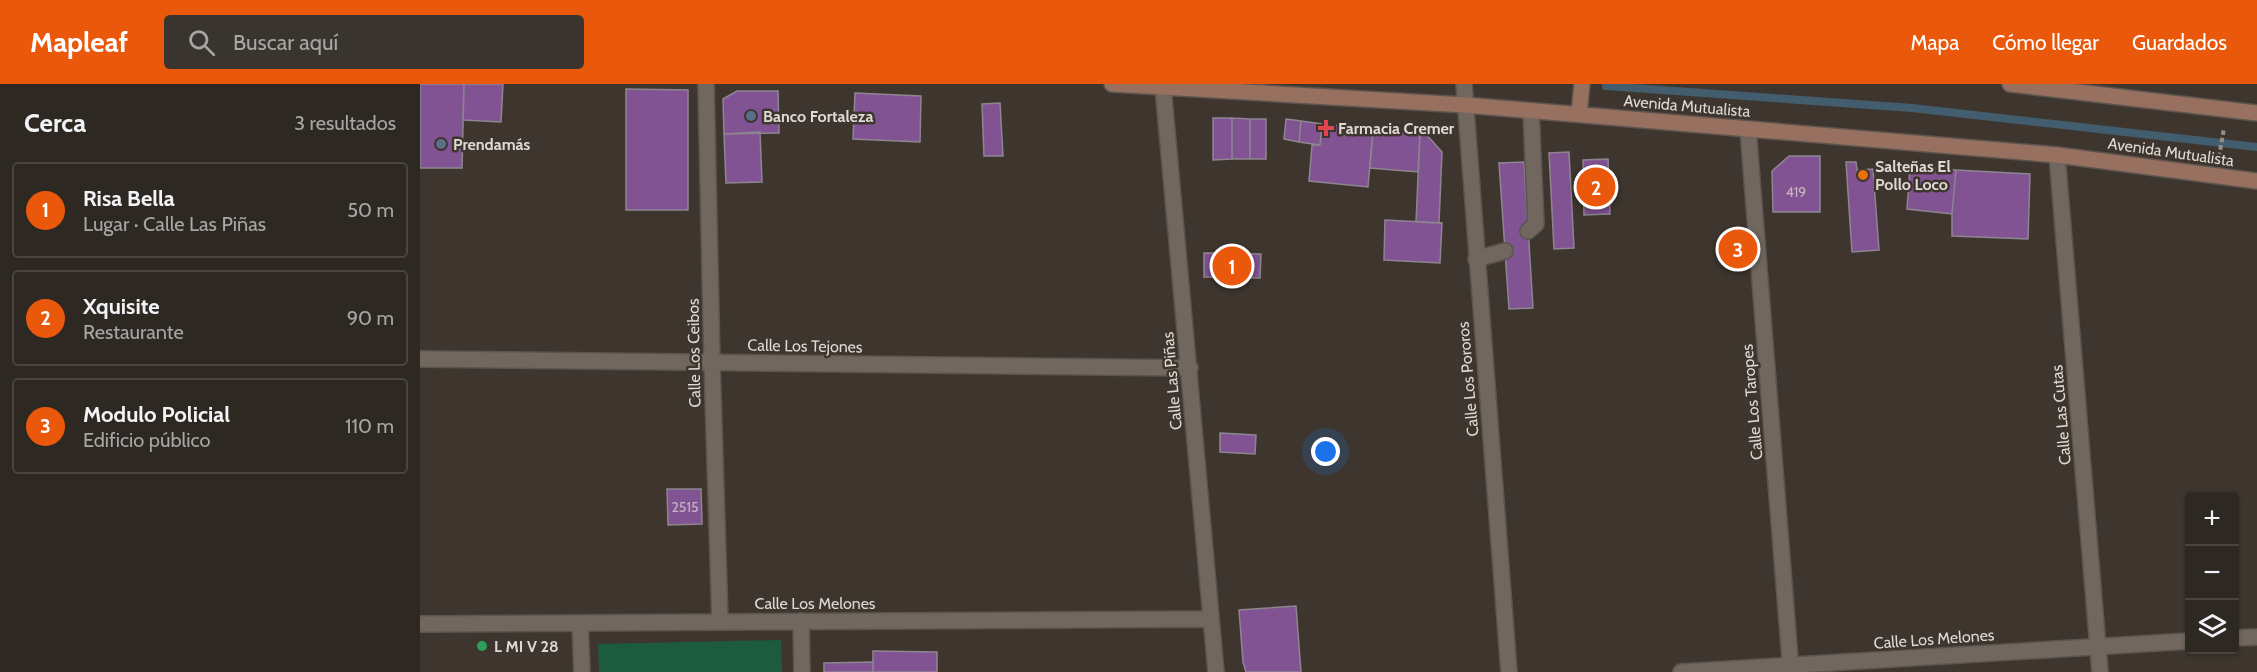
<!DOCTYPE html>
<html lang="es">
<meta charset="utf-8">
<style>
:root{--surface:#2e2822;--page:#3a342f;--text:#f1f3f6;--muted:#a7a6a5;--line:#494440;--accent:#ea580c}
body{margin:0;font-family:Cabin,sans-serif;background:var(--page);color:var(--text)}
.controls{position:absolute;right:18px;bottom:18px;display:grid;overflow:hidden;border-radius:6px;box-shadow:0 2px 4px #0004}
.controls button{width:54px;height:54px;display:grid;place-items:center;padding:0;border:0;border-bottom:2px solid var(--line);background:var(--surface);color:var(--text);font:30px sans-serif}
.you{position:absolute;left:906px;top:368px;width:21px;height:21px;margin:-15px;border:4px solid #fff;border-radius:50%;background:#1a73e8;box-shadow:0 0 0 9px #1a73e833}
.badge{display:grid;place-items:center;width:39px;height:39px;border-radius:50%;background:var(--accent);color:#fff;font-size:20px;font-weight:700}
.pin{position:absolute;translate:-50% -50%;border:3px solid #fff;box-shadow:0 2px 6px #0006}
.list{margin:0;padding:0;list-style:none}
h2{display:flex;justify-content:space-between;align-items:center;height:78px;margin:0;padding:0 24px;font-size:26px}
h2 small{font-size:20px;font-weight:400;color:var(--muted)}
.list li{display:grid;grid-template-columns:39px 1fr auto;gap:18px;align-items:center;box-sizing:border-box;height:96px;margin:0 12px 12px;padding:0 12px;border:2px solid var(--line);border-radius:6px}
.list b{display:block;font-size:22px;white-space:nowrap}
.list p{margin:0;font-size:20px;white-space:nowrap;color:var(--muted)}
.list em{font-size:20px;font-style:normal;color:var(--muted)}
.icon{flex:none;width:33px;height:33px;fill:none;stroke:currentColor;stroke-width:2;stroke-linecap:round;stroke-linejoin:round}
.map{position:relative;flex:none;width:1837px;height:588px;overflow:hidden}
header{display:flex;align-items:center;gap:36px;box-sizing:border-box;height:84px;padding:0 30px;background:var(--accent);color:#fff}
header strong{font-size:28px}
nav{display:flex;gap:33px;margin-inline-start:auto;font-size:21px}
.search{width:420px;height:54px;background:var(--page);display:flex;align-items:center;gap:15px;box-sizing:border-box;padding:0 21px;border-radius:6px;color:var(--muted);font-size:22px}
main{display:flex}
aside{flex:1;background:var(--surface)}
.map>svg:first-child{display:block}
</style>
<header>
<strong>Mapleaf</strong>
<div class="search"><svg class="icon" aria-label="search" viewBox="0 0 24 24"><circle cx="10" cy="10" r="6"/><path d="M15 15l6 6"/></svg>Buscar aquí</div>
<nav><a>Mapa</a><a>Cómo llegar</a><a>Guardados</a></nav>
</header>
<main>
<aside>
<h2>Cerca<small>3 resultados</small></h2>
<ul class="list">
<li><span class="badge">1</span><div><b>Risa Bella</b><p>Lugar · Calle Las Piñas</p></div><em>50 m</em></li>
<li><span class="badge">2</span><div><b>Xquisite</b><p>Restaurante</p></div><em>90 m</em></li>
<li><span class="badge">3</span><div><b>Modulo Policial</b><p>Edificio público</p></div><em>110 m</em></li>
</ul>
</aside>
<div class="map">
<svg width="1837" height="588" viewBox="0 0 1837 588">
<rect width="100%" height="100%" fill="#3e362e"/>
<!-- green -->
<path fill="#1c5b3e" d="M361,556L362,588H179L178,560Z"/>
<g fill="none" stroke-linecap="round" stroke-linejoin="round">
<!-- stream -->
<path stroke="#425d6e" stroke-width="8" d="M1186,2L1492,24L1837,63"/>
</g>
<!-- building -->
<path fill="#825392" stroke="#8d8690" stroke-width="1.5" d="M0,0H44L42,84H0Z
M44,0H83L81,38L43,36Z
M206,5L268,6V126H206Z
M317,7H358L359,49L304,50L303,15Z
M435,9L501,12L500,58L433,55Z
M580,19L583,72H564L562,20Z
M793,34H812V75L793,76Z
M812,34L830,35V75H812Z
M830,35H846V75H830Z
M866,35L881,37L879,58L864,55Z
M881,37L902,40L900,61L879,58Z
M902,40L953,45L948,103L889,97L892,61H900Z
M953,45L1000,50L998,88L950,84Z
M340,48L342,98L306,99L304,50Z
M1005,49L1022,68L1019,139L996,138L1000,50Z
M1149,68L1154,164L1134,165L1129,69Z
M1369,72H1400V128H1353L1352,87Z
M1188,75L1190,130L1164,131L1163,76Z
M1104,78L1113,224L1089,225L1079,79Z
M1426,78H1436L1437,86L1453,85L1459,166L1432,168Z
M1490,82L1536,86L1532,130L1487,125Z
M1536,86L1610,90L1608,155L1532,152V130Z
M965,136L1022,139L1020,179L964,176Z
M784,169L841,170L840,194L784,193Z
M800,349L836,351L835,370L800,368Z
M247,405H281L282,440L248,441Z
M876,522L881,588H826L823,578L819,526Z
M453,567L517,568V588H453Z
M453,578V588H404V579Z"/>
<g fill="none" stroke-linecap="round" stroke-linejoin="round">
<!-- service casing -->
<g stroke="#5c554f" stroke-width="18">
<path id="service" d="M1108,147L1116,140L1111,27
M1056,175L1085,167"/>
</g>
<!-- minor casing -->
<g stroke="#5c554f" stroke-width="18">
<path id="minor" d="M286,0L292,279L300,538
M1044,0L1089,588
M743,3L796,588
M1328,45L1371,588
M1637,71L1680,588
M0,275L770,284
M381,537L382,588
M160,539L162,588
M0,540L791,535
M1814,554L1837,553
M1261,588L1770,557"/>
</g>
<!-- secondary casing -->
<g stroke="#5c554f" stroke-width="18">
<path id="secondary" d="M692,0L1045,21L1637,71L1837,97
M1590,0L1837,29
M1159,30L1162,0"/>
</g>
<!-- path -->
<path stroke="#958e88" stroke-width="4" stroke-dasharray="4.5 3" stroke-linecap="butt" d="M1799,73L1804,44"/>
<!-- service -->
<use href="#service" stroke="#71675f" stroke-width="15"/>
<!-- minor -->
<use href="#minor" stroke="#71675f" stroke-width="15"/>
<!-- secondary -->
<use href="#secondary" stroke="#98705f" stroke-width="15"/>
</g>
<!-- markers -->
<g fill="#5c6f8a" stroke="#3e362e" stroke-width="2">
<circle cx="331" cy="32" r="6"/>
<circle cx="21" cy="60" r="6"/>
</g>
<path fill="#e0444e" stroke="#3e362e" stroke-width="2" d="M903 35h6v6h6v6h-6v6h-6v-6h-6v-6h6z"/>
<circle fill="#e8710a" stroke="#3e362e" stroke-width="2" cx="1443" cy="91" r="6"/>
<circle fill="#2e9e5b" stroke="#3e362e" stroke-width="2" cx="62" cy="562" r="6"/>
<g text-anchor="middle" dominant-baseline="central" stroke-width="5" stroke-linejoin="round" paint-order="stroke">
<!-- number labels -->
<g font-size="14" fill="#c6b7c3">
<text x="1376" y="108">419</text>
<text x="265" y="423">2515</text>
</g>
<!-- street labels -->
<g font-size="16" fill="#ddd8d3" stroke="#3e362e">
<text transform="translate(1267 22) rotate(5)">Avenida Mutualista</text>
<text transform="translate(1751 68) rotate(8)">Avenida Mutualista</text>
<text transform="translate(385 262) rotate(1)">Calle Los Tejones</text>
<text transform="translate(274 269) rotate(-91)">Calle Los Ceibos</text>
<text transform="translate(1048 295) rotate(-95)">Calle Los Pororos</text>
<text transform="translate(752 297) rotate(-95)">Calle Las Piñas</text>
<text transform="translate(1332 318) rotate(-95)">Calle Los Taropes</text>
<text transform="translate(1641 331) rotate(-95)">Calle Las Cutas</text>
<text x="395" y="519">Calle Los Melones</text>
<text transform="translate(1514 555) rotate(-4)">Calle Los Melones</text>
</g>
<!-- poi labels -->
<g font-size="16" font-weight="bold" fill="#ddd8d3" stroke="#3e362e" text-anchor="start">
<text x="343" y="32">Banco Fortaleza</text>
<text x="918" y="44">Farmacia Cremer</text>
<text x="33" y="60">Prendamás</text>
<text x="1455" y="82">Salteñas El<tspan x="1455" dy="18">Pollo Loco</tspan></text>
<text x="74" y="562">L MI V 28</text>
</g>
</g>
</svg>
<div class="controls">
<button>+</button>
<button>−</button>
<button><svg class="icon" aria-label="layers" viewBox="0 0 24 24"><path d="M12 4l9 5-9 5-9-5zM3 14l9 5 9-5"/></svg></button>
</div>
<div class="you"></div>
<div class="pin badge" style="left:812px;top:182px">1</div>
<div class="pin badge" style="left:1176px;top:103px">2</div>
<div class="pin badge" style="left:1318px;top:165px">3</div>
</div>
</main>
